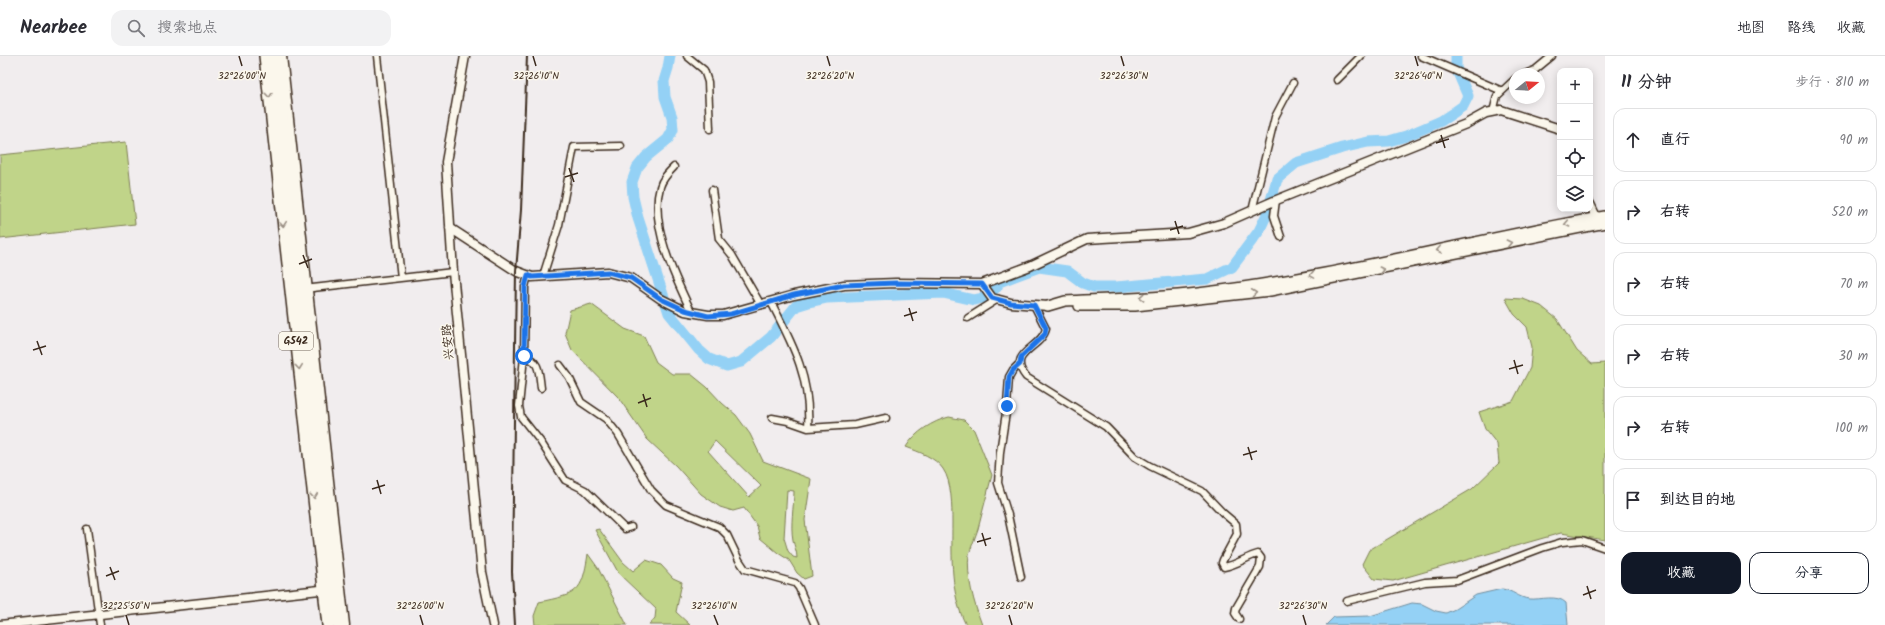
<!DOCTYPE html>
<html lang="zh">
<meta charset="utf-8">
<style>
:root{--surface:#fff;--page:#f2f2f3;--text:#2b2b33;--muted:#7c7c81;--line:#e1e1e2;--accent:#111827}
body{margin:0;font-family:Kalam,"LXGW WenKai TC",sans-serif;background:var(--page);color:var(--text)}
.controls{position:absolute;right:12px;top:12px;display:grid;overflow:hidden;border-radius:8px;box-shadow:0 2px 10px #0003}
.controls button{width:36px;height:36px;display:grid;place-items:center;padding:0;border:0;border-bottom:1px solid var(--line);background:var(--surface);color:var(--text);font:20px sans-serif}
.compass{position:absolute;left:1509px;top:12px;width:36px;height:36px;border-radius:50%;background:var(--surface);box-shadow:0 2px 10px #0003;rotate:72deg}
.stop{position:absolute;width:12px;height:12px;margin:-9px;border:3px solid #1a73e8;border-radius:50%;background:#fff}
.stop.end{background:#1a73e8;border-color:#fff;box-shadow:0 1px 4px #0008}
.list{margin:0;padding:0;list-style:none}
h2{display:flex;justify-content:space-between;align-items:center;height:52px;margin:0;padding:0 16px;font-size:17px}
h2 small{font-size:13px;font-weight:400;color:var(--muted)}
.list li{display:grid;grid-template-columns:26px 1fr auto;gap:12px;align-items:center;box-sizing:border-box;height:64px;margin:0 8px 8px;padding:0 8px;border:1px solid var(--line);border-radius:12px}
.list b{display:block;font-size:15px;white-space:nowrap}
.list em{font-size:13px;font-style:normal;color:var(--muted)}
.actions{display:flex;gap:8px;padding:12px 16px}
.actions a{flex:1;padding:9px 0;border:1px solid var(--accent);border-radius:12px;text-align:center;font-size:14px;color:var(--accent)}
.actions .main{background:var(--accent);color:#fff}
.icon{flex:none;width:22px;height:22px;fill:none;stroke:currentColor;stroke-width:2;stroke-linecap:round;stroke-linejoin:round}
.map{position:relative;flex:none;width:1605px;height:569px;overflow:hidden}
header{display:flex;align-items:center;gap:24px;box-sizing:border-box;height:56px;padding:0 20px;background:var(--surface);border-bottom:1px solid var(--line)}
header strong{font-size:19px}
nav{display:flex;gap:22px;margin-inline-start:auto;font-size:14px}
.search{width:280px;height:36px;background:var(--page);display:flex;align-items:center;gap:10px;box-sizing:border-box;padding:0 14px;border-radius:12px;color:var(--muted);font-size:15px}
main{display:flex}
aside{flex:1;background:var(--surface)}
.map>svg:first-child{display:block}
</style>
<header>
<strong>Nearbee</strong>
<div class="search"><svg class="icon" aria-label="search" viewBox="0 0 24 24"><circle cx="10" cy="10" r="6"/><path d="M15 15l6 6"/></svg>搜索地点</div>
<nav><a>地图</a><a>路线</a><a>收藏</a></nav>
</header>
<main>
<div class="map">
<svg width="1605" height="569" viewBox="0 0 1605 569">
<rect width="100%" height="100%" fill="#f1edee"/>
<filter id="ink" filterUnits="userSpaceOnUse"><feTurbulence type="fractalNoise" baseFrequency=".025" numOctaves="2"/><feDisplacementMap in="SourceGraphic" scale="8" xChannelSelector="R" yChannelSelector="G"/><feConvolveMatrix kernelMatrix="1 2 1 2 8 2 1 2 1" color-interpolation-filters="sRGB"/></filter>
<g filter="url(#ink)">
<!-- green -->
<path fill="#c0d489" stroke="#7e7f54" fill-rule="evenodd" d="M126,86L135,168L0,183V99Z
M1505,242L1523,243L1541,250L1557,263L1577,295L1592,308L1605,307V484L1561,477L1393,525L1374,523L1362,508L1369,494L1472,433L1499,407L1497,388L1485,373L1479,356L1513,345L1530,312L1532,291L1527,271L1514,258Z
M591,248L625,273L644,280L656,306L672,318H691L707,331L722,347L736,359L750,378L763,405L811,423L805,464L812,520L804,523L797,517L789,504L778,497L760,482L757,470L744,452L733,455L720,451L701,438L676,410L647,383L618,341L572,294L565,277L570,254ZM715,385L761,430L749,441L708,395ZM787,434L794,435C794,451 790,468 793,484C794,490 797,495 797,502L793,501L788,495L784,482Z
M949,361L964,364L974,374L992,419L978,473L969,498C966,521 974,547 982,569H966C950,538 952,501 952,467C952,451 952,426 943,413C935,401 919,396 906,391C915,376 933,365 949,361Z
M599,473L623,506L633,515L646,504L661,509L673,522L682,526L676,556L690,569H649L655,562L656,553L619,518L595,474Z
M588,498L598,512L627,569H535L534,560L539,546C577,538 582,538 588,498Z"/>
<!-- water -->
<path fill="#94d1f5" stroke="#708e9f" d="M1502,533C1512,534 1519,542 1529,543C1541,544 1557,538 1566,547L1568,569H1326L1334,561L1370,560L1412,547L1422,548L1436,555L1446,557L1455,553L1476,539Z"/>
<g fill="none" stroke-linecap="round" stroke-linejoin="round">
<!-- river -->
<path stroke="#94d1f5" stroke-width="11" d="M670,0L668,12L664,25L665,41L672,61L673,74L668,83L646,101L637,112L632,126L633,141L638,162L669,257L699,294L709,303L727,310L741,306L771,281L796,250L809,246L827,242L943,237L974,244L982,242L997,231L999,226L1039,211L1067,215L1083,227L1094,231H1116L1207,223L1232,211L1259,175L1267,158L1277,123L1296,107L1342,92L1368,86L1389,85L1406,80L1441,65L1453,57L1463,50L1468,40L1456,12V0"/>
<!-- minor casing -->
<g stroke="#3b2a1e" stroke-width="9">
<path id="minor" d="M377,0L401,222
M687,0L704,14L708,26L710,73
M1421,0L1502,35
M1525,18L1535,14L1552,0
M1337,24L1361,0
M1493,56L1497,40L1515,23
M674,111C668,117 662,123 660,131C649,169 676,224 692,257
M712,134L719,183L732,199L761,249
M1276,144L1274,160L1281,181
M1252,155L1275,61L1293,27
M528,219L525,231L524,301L519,350L521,361L540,385L565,424L585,434L625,473L631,471
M543,220L559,169L574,91L621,90
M304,233L453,216
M771,246C793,289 811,322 808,372
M1034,249L1046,273C1041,293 1006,296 1026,321L1106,371L1135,401L1150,410L1202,435L1223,457L1236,468L1237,478L1223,504L1222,507L1224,511C1237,509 1246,501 1258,498L1261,502L1260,511L1236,552L1235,557L1239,563
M968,262L998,243
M524,301C540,303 539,318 541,332
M1019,308L1013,314L1009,321L1007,350L1000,396L998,427L1008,459L1021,521
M560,309L569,321L581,346L606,363L618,378L651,434L666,449L719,471L727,479L739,504L745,513L795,527L799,532L815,569
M772,362L788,365L808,372L855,369L886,362
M87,473L100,569
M1347,545L1425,526L1457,524L1542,492L1562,486L1582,484L1605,492"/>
</g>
<!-- tertiary casing -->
<g stroke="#3b2a1e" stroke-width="11">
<path id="tertiary" d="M282,0L345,569
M465,0L446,106L453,216L482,516L493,569
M1590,148L1599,167
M450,172L516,215L532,221L608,216L631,222L661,243L685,255L708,259H723L794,239L844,229L896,227L982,228L1030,210L1087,183L1188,177L1224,167L1274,145L1466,68L1486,57L1501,54L1560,73
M982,228L992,242L1011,247L1048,250
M0,569L329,533"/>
</g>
<!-- secondary casing -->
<g stroke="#3b2a1e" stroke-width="12">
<path id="secondary" d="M1048,250L1065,245C1109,243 1154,242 1198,237C1335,221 1469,184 1605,160
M1079,250H1135L1270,235L1605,167"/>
</g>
<!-- trunk casing -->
<g stroke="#3b2a1e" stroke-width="14">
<path id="trunk" d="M265,0L328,569
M275,0L338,569"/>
</g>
<!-- minor -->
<use href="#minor" stroke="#fbf7ec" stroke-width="6"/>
<!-- tertiary -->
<use href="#tertiary" stroke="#fbf7ec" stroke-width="8"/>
<!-- secondary -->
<use href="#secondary" stroke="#fbf7ec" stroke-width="9"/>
<!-- trunk -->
<use href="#trunk" stroke="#fbf7ec" stroke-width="11"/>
<!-- rail -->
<path stroke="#3b2a1e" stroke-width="2" d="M515,569L512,516L516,215L521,154L527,0"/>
</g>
<!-- one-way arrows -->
<defs><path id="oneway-chevron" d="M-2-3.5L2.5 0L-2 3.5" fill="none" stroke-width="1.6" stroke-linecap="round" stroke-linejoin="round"/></defs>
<g stroke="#9b9085">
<use href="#oneway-chevron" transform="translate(269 39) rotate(84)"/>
<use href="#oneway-chevron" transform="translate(283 168) rotate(84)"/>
<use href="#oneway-chevron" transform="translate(1567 168) rotate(168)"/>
<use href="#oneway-chevron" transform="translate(1509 187) rotate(-12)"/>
<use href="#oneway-chevron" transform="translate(1439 194) rotate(168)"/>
<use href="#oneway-chevron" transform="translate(1382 214) rotate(-12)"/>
<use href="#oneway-chevron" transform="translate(1312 219) rotate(170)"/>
<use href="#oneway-chevron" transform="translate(1254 237) rotate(-7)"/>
<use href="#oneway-chevron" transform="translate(1142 241) rotate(176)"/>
<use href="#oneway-chevron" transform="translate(299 311) rotate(84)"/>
<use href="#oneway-chevron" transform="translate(314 440) rotate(84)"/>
</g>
</g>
<g fill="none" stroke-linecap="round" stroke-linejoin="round" filter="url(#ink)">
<!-- route -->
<path stroke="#1a73e8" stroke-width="5" d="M524,300L525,231L528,219L532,221L608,216L631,222L661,243L685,254L708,260L731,258L794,239L844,229L896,227L982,228L992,242L1011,247L1034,249L1046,272L1045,278L1021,301L1020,308L1013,314L1009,321L1007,350"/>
</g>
<!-- ticks -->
<path fill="none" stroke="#3b2a1e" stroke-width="1.5" d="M239,0L242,10M533,0L536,10M827,0L830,10M1121,0L1124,10M1415,0L1418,10M1441,79L1445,92M1436,87L1449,83M569,112L574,126M565,121L578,117M1175,165L1179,178M1170,174L1183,170M303,199L308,212M299,208L312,203M909,252L913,265M904,260L917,256M37,285L42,299M33,294L46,290M1514,304L1518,318M1509,313L1523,309M643,338L647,351M638,347L651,342M1248,391L1252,404M1243,399L1257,395M377,424L381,438M372,433L385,429M982,477L986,490M977,486L991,482M110,511L115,524M106,520L119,515M1587,530L1591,543M1583,539L1596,534M126,559L129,569M420,559L423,569M714,559L718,569M1009,559L1012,569M1303,559L1306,569"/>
<g text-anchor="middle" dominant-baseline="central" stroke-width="3" stroke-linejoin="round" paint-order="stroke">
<!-- shield labels -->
<rect fill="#fbf7ec" stroke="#75685c" stroke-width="1" x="279" y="276" width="34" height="18" rx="3"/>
<g font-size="11" font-weight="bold" fill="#3b2a1e">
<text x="296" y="285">G542</text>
</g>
<!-- street labels -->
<g font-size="12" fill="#3b2a1e" stroke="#fbf7ec">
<text transform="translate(448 286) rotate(-95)">兴安路</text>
</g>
</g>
<g font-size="10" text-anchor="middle" fill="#3b2a1e" stroke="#fbf7ec" stroke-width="3" stroke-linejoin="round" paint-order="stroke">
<text x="242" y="23">32°26'00"N</text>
<text x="536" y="23">32°26'10"N</text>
<text x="830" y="23">32°26'20"N</text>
<text x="1124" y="23">32°26'30"N</text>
<text x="1418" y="23">32°26'40"N</text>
<text x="126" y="553">32°25'50"N</text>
<text x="420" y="553">32°26'00"N</text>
<text x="714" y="553">32°26'10"N</text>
<text x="1009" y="553">32°26'20"N</text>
<text x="1303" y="553">32°26'30"N</text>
</g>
</svg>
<div class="controls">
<button>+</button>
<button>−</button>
<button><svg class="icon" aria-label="locate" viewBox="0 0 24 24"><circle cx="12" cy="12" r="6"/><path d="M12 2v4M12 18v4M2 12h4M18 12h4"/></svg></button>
<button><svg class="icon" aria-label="layers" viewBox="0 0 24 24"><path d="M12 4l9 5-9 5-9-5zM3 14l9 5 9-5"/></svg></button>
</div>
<svg class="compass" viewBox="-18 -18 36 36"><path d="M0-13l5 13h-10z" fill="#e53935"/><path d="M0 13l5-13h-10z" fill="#7c7c81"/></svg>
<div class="stop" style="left:524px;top:300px"></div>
<div class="stop end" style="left:1007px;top:350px"></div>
</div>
<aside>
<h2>11 分钟<small>步行 · 810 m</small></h2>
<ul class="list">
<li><svg class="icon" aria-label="ahead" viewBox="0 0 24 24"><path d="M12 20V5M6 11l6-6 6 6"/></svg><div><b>直行</b></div><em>90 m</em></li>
<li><svg class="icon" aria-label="right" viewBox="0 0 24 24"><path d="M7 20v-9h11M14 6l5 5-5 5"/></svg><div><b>右转</b></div><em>520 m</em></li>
<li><svg class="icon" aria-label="right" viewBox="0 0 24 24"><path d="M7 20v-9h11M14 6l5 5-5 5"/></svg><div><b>右转</b></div><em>70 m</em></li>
<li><svg class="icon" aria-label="right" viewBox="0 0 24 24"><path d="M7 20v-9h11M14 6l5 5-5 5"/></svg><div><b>右转</b></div><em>30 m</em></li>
<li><svg class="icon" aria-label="right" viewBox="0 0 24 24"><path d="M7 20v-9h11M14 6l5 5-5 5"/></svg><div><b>右转</b></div><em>100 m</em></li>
<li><svg class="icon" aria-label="arrive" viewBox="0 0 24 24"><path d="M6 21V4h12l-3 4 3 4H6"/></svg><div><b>到达目的地</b></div></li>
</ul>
<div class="actions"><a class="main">收藏</a><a>分享</a></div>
</aside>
</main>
